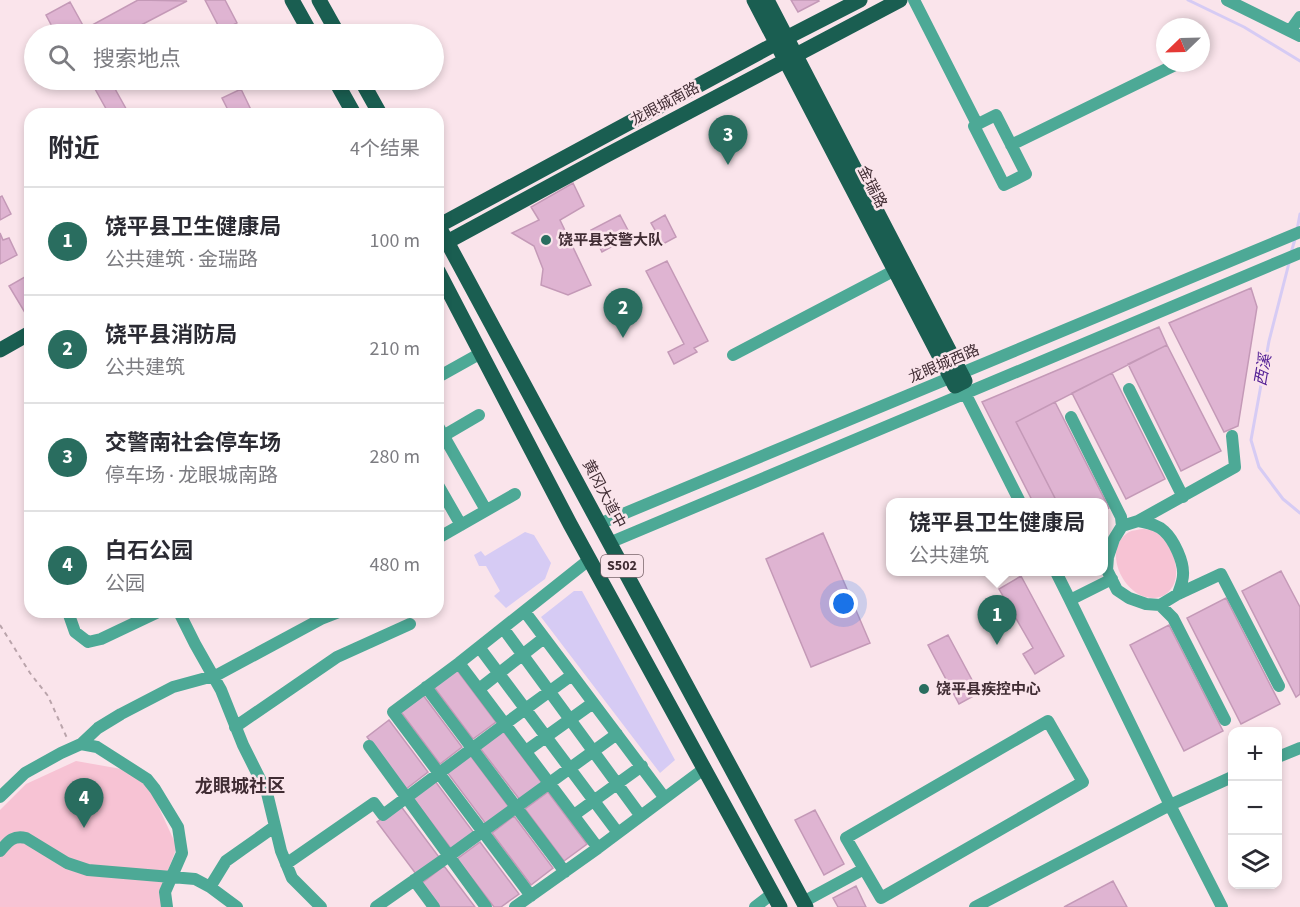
<!DOCTYPE html>
<html lang="zh">
<meta charset="utf-8">
<style>
:root{--surface:#fff;--page:#f7f7f7;--text:#2b2b33;--muted:#7c7c81;--line:#e1e1e2;--accent:#296d5f}
body{margin:0;font-family:"Source Sans 3","Noto Sans SC",sans-serif;background:var(--page);color:var(--text)}
.controls{position:absolute;right:18px;bottom:18px;display:grid;overflow:hidden;border-radius:12px;box-shadow:0 3px 9px #0003}
.controls button{width:54px;height:54px;display:grid;place-items:center;padding:0;border:0;border-bottom:2px solid var(--line);background:var(--surface);color:var(--text);font:30px sans-serif}
.compass{position:absolute;left:1156px;top:18px;width:54px;height:54px;border-radius:50%;background:var(--surface);box-shadow:0 3px 9px #0003;rotate:247deg}
.you{position:absolute;left:844px;top:604px;width:21px;height:21px;margin:-15px;border:4px solid #fff;border-radius:50%;background:#1a73e8;box-shadow:0 0 0 9px #1a73e833}
.badge{display:grid;place-items:center;width:39px;height:39px;border-radius:50%;background:var(--accent);color:#fff;font-size:20px;font-weight:700}
.pin{position:absolute;translate:-50% -50px;filter:drop-shadow(0 2px 3px #0008)}
.pin::after{content:'';position:absolute;top:32px;width:21px;height:18px;background:inherit;clip-path:polygon(0 0,100% 0,50% 100%)}
.popup{position:absolute;left:886px;top:498px;width:222px;height:78px;box-sizing:border-box;display:grid;place-content:center;border-radius:12px;background:var(--surface);filter:drop-shadow(0 2px 4px #0005);font-size:20px;white-space:nowrap;color:var(--muted)}
.popup b{font-size:22px;color:var(--text)}
.popup::after{content:'';position:absolute;left:50%;top:100%;margin-left:-12px;border:12px solid transparent;border-top-color:var(--surface)}
.list{margin:0;padding:0;list-style:none}
h2{display:flex;justify-content:space-between;align-items:center;height:78px;margin:0;padding:0 24px;font-size:26px}
h2 small{font-size:20px;font-weight:400;color:var(--muted)}
.list li{display:grid;grid-template-columns:39px 1fr auto;gap:18px;align-items:center;box-sizing:border-box;height:108px;padding:0 24px;border-top:2px solid var(--line)}
.list b{display:block;font-size:22px;white-space:nowrap}
.list p{margin:0;font-size:20px;white-space:nowrap;color:var(--muted)}
.list em{font-size:20px;font-style:normal;color:var(--muted)}
.icon{flex:none;width:33px;height:33px;fill:none;stroke:currentColor;stroke-width:2;stroke-linecap:round;stroke-linejoin:round}
.map{position:relative;flex:none;width:1300px;height:907px;overflow:hidden}
.search{position:absolute;background:var(--surface);box-shadow:0 3px 9px #0003;left:24px;top:24px;width:420px;height:66px;display:flex;align-items:center;gap:15px;box-sizing:border-box;padding:0 21px;border-radius:33px;color:var(--muted);font-size:22px}
.panel{position:absolute;background:var(--surface);box-shadow:0 3px 9px #0003;left:24px;top:108px;width:420px;height:510px;border-radius:18px}
.map>svg:first-child{display:block}
</style>
<div class="map">
<svg width="1300" height="907" viewBox="0 0 1300 907">
<rect width="100%" height="100%" fill="#fae4eb"/>
<!-- green -->
<path fill="#f7c3d4" d="M1142,529C1145,529 1148,529 1151,530C1169,537 1180,563 1175,581C1173,588 1167,595 1160,597C1128,606 1098,551 1129,532C1133,530 1138,530 1142,529Z
M76,761L127,770L149,786L177,847L160,891L164,907H0V810L26,784Z"/>
<!-- water -->
<path fill="#d6cbf4" d="M525,532L534,535L551,563L545,579L506,608L494,596L500,591L486,566H479L474,555L481,551L485,556Z
M574,591H582L675,760L660,773L541,617Z"/>
<g fill="none" stroke-linecap="round" stroke-linejoin="round">
<!-- stream -->
<path stroke="#d6cbf4" stroke-width="3" d="M1188,0L1244,27L1300,61
M1297,230L1300,214
M1291,253L1295,239
M1289,263L1269,341L1251,440L1259,467L1283,499L1300,513"/>
</g>
<!-- building -->
<path fill="#dfb4d2" stroke="#c499b7" stroke-width="1.5" d="M138,0L187,1L124,34H56L46,15L70,2L85,29Z
M205,0H225L237,23L221,31Z
M791,0H818L819,1L798,12Z
M90,80H110L129,114H109Z
M213,80H233L217,87Z
M241,89L253,114H230L222,98Z
M573,183L584,206L560,220L591,285L568,295L541,285L543,269L534,246L512,233L539,220L531,207Z
M2,196L11,214L0,220V197Z
M620,215L631,236L602,252L591,230Z
M665,215L676,237L663,244L651,223Z
M0,233L3,240L9,238L17,255L0,264Z
M667,261L708,341L694,348L697,352L674,364L668,352L684,344L646,271Z
M30,274V285L28,286L30,289V321L9,286Z
M1251,288L1257,307L1238,426L1224,432L1169,323Z
M1159,327L1167,345L1016,422L1057,502H1033L982,402Z
M1167,345L1221,451L1181,471L1128,364Z
M1112,373L1165,479L1126,499L1072,393Z
M1055,402L1109,508L1104,511V502H1057L1016,422Z
M823,533L870,643L811,667L766,559Z
M1281,571L1300,607V694L1296,697L1242,591Z
M1021,576L1064,656L1035,674L1023,654L1033,648L999,589Z
M1226,598L1280,704L1241,724L1187,618Z
M1169,625L1223,731L1184,751L1130,645Z
M948,635L979,693L959,704L928,645Z
M457,670L496,722L473,739L434,687Z
M423,695L462,747L440,764L401,712Z
M389,720L428,772L406,789L367,737Z
M503,731L542,783L520,800L480,748Z
M470,755L509,807L486,824L447,772Z
M435,781L474,833L452,850L413,798Z
M548,792L587,844L564,861L525,809Z
M400,805L439,857L416,874L377,822Z
M815,810L844,864L824,875L795,820Z
M514,816L553,868L531,885L492,833Z
M480,842L519,894L501,907H494L457,859Z
M444,866L475,907H440L422,883Z
M1113,881L1127,907H1064Z
M856,886L866,907H838L833,898Z"/>
<g fill="none" stroke-linecap="round" stroke-linejoin="round">
<!-- path -->
<path stroke="#baa4ab" stroke-width="2" stroke-dasharray="4.5 4.5" stroke-linecap="butt" d="M0,625L30,673L48,696L67,738"/>
<!-- minor -->
<path stroke="#4da996" stroke-width="12" d="M914,0L977,124
M1227,0L1300,36
M1290,31L1300,17
M996,115L1026,174L1004,185L974,126Z
M1011,145L1179,63
M733,355L901,267
M438,377L481,353
M962,387L1020,502
M1129,389L1183,497
M1071,417L1121,517L1122,526
M438,426L486,510
M438,439L479,415
M438,485L461,525
M1138,521C1147,523 1157,524 1164,531C1174,540 1184,562 1183,575C1183,581 1180,588 1178,594L1160,605L1146,604L1129,598L1117,590L1107,570L1108,557L1114,539L1122,526Z
M1138,521L1235,467L1232,436
M599,524L1300,232
M438,538L515,494
M609,543L1300,253
M1056,572L1070,600L1112,579
M1178,594L1221,574L1279,686
M1070,600L1170,805L1222,907
M1160,605L1173,618L1225,720
M68,612L75,632L88,642L101,639L158,612
M179,612L195,644L221,690L243,745L267,793L281,851L292,878L321,907
M525,612L664,797
M503,628L640,815
M479,647L618,833
M459,663L598,848
M426,687L565,872
M479,689L544,638
M1048,721L1083,782L881,898L846,838Z
M235,727L337,657L410,624
M81,744L97,747L147,779L155,789L178,827L182,853L165,892L167,907
M369,746L486,907
M526,751L593,703
M1278,757L1300,748
M0,797L25,773L61,753L81,744L98,728L121,714L173,687L217,675L321,619L339,612
M574,815L642,766
M0,851C8,842 12,835 26,838L67,863L88,870L195,879L210,887
M286,864L374,803L383,815L505,724L572,675
M414,880L434,907
M531,896L393,712L459,663L590,559
M803,902L864,869
M237,907L210,887L226,861L274,827
M376,907L449,856L617,734
M515,907L598,848L705,768
M755,907L773,893
M975,907L1170,805L1232,777"/>
<!-- major -->
<path stroke="#1a5e51" stroke-width="15" d="M292,0L311,34
M319,0L338,34
M754,0L955,386L965,381L767,0
M335,80L354,114
M361,80L380,114
M438,225L806,907
M438,226L786,38L860,0
M447,242L607,155L900,0
M438,271L570,524L780,907
M0,350L30,333"/>
</g>
<!-- markers -->
<g fill="#296d5f" stroke="#fae4eb" stroke-width="2">
<circle cx="546" cy="240" r="6"/>
<circle cx="924" cy="689" r="6"/>
</g>
<g text-anchor="middle" dominant-baseline="central" stroke-width="5" stroke-linejoin="round" paint-order="stroke">
<!-- shield labels -->
<rect fill="#fae4eb" stroke="#78636a" stroke-width="1.5" x="601" y="555" width="42" height="22" rx="4.5"/>
<g font-size="14" font-weight="bold" fill="#402c33">
<text x="622" y="566">S502</text>
</g>
<!-- street labels -->
<g font-size="15" fill="#402c33" stroke="#fae4eb">
<text transform="translate(665 104) rotate(-28)">龙眼城南路</text>
<text transform="translate(872 187) rotate(63)">金瑞路</text>
<text transform="translate(944 364) rotate(-23)">龙眼城西路</text>
<text transform="translate(604 494) rotate(62)">黄冈大道中</text>
</g>
<!-- poi labels -->
<g font-size="15" font-weight="bold" fill="#402c33" stroke="#fae4eb" text-anchor="start">
<text x="558" y="240">饶平县交警大队</text>
<text x="936" y="689">饶平县疾控中心</text>
</g>
<!-- water labels -->
<g font-size="16" font-style="italic" fill="#552296" stroke="#fae4eb">
<text transform="translate(1263 370) rotate(-80)">西溪</text>
</g>
<!-- quarter labels -->
<g font-size="18" font-weight="bold" fill="#402c33" stroke="#fae4eb">
<text x="240" y="786">龙眼城社区</text>
</g>
</g>
</svg>
<div class="controls">
<button>+</button>
<button>−</button>
<button><svg class="icon" aria-label="layers" viewBox="0 0 24 24"><path d="M12 4l9 5-9 5-9-5zM3 14l9 5 9-5"/></svg></button>
</div>
<svg class="compass" viewBox="-18 -18 36 36"><path d="M0-13l5 13h-10z" fill="#e53935"/><path d="M0 13l5-13h-10z" fill="#7c7c81"/></svg>
<div class="you"></div>
<div class="pin badge" style="left:997px;top:645px">1</div>
<div class="popup"><b>饶平县卫生健康局</b>公共建筑</div>
<div class="pin badge" style="left:623px;top:338px">2</div>
<div class="pin badge" style="left:728px;top:165px">3</div>
<div class="pin badge" style="left:84px;top:828px">4</div>
<div class="search"><svg class="icon" aria-label="search" viewBox="0 0 24 24"><circle cx="10" cy="10" r="6"/><path d="M15 15l6 6"/></svg>搜索地点</div>
<section class="panel">
<h2>附近<small>4个结果</small></h2>
<ul class="list">
<li><span class="badge">1</span><div><b>饶平县卫生健康局</b><p>公共建筑 · 金瑞路</p></div><em>100 m</em></li>
<li><span class="badge">2</span><div><b>饶平县消防局</b><p>公共建筑</p></div><em>210 m</em></li>
<li><span class="badge">3</span><div><b>交警南社会停车场</b><p>停车场 · 龙眼城南路</p></div><em>280 m</em></li>
<li><span class="badge">4</span><div><b>白石公园</b><p>公园</p></div><em>480 m</em></li>
</ul>
</section>
</div>
